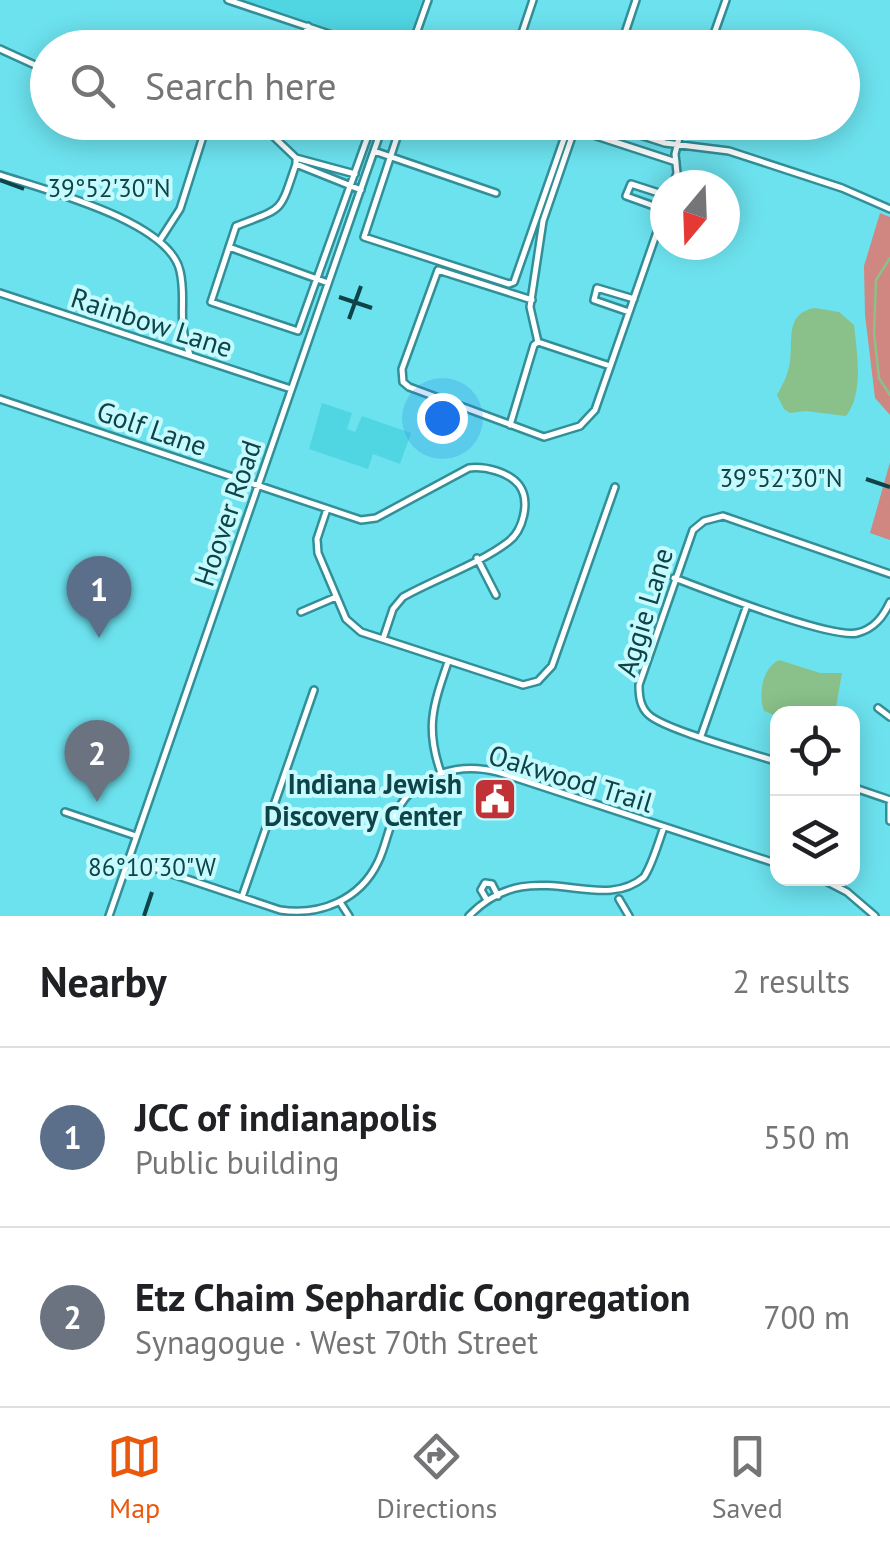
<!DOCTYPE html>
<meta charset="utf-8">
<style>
:root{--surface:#fff;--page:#f6f6f6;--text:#202124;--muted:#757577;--line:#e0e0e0;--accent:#ea580c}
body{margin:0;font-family:"PT Sans",sans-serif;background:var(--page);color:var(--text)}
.controls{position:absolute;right:30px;bottom:30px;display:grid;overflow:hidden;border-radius:20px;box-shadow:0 5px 25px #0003}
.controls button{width:90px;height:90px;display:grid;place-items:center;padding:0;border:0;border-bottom:2px solid var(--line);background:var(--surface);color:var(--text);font:50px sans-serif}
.compass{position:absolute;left:650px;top:170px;width:90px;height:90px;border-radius:50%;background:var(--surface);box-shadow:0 5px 25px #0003;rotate:199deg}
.you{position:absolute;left:442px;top:418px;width:35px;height:35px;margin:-25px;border:8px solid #fff;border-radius:50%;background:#1a73e8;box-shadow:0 0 0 15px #1a73e833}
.badge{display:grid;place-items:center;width:65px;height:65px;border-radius:50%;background:var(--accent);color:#fff;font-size:32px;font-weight:700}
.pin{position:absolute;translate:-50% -82px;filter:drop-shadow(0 2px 5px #0008)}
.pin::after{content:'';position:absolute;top:52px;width:35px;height:30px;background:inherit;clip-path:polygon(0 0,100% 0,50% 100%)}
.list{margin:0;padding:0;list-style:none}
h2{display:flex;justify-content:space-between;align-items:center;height:130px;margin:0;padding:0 40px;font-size:42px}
h2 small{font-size:32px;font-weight:400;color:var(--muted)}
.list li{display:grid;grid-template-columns:65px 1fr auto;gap:30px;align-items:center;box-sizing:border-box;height:180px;padding:0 40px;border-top:2px solid var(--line)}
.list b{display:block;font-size:38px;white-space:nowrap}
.list p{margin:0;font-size:32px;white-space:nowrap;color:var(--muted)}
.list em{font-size:32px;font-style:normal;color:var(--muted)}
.icon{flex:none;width:55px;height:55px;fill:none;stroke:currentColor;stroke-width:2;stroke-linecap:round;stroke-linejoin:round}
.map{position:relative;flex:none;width:890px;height:916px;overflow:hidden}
.search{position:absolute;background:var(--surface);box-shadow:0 5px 25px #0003;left:30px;right:30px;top:30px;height:110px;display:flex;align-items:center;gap:25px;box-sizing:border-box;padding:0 35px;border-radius:55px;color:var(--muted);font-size:38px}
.sheet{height:490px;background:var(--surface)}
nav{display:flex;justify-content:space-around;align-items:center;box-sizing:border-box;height:140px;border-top:2px solid var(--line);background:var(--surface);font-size:28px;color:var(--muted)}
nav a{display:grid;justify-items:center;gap:5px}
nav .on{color:var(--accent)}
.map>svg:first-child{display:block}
</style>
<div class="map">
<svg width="890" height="916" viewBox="0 0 890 916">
<rect width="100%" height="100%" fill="#6ce2ee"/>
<!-- built -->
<path fill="#50d6e3" d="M243,0H422L406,48L386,47Z
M322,403L352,413L347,429L355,432L362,416L411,433L400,464L373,454L368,469L309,449Z"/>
<!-- green -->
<path fill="#d08782" d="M880,213L890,217V415L875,398L865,315L864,266Z
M890,462V540L870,533Z"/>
<!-- water -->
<path fill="#8ac089" d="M815,308L839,312L854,325C857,353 864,393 846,416L806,411L790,413L784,409L777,395C781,387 786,379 788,371C796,348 781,313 815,308Z
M779,660L820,673H842L835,713L777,716L764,711C758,695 762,668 779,660Z"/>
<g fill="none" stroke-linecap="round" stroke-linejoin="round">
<!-- stream -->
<path stroke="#8ac089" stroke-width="2.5" d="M890,258L876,280L874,333L879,378L890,395"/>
<!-- minor casing -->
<g stroke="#328f98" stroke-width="10">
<path id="minor" d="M228,0L371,48
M303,38L331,48
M300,48L308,26
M411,48L428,0
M517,48L533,0
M620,48L636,0
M709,48L726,0
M781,48L787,40
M0,49L48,71
M274,122L272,135L296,158V164C279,214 285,207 236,226L211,302L298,331L373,122
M402,122L364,237L509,284L514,282L566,133L563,128L548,122
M600,122L665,143L729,151L842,188L890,209
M575,129L676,162
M374,151L496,193
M296,158L355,174
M296,164L361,190
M0,175C45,190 169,221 180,271C187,301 176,320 190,355
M673,185L677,173L675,154L683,122
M665,210L626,196L631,184L665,195
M160,240L180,209L206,127L191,122
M229,247L328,283
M0,293L291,389
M532,300L438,270L402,369L403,382L409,387L544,437L580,426L595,410L665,209
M629,312L594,300L597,288L634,299
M538,342L530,307L543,221L577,122
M538,342L610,366
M0,399L361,520L376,518L469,468C485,466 509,472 519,485C531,501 523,531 508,542C479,564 435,579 403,597L393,609L383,639
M510,425L534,345L538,342
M327,509L317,539L318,553L346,619L361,632L523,685L538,681L552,666L615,487
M477,558L496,595
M674,578C707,590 830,639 857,633C874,629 883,617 890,602
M301,612L336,597
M878,708L890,717
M701,736L747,605
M778,762C751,753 666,730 649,715C640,707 639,696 639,685L693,530L704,521L723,516L890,574
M441,773C425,728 433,706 448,662
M852,787L890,800
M890,804V821
M65,812L136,836
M127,859L280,910C320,916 360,900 378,862C386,846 388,827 397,811C417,773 460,762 498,772L778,864
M820,878L847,892L875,916
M242,897L314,690
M619,899L629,916
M487,900L481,890L485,883L492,884L498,896
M340,902L349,916
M109,916L384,122
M469,916C531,851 598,916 644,877C653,863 658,843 664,827"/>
</g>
<!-- minor -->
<use href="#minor" stroke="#fff" stroke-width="5"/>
</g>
<!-- ticks -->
<path fill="none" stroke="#0e4348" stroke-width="4" d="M0,180L24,189M339,297L372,308M349,319L361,286M866,479L890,487M144,916L152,892"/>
<!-- icons -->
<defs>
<g id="civic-square" transform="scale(2.25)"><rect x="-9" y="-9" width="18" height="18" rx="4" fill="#c13236" stroke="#c5faff"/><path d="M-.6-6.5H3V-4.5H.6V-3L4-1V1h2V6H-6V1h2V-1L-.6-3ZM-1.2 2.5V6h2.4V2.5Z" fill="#fff"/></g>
</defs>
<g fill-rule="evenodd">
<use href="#civic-square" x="495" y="799"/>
</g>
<g text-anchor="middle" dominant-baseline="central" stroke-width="8" stroke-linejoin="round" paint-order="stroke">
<!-- street labels -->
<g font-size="28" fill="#0e4348" stroke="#c5faff">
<text transform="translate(152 322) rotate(18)">Rainbow Lane</text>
<text transform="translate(152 428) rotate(19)">Golf Lane</text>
<text transform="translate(227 513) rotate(-71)">Hoover Road</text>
<text transform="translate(644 612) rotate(-73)">Aggie Lane</text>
<text transform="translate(571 778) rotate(17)">Oakwood Trail</text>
</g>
<!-- poi labels -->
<g font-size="28" font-weight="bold" fill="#0e4348" stroke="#c5faff" text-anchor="end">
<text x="462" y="783">Indiana Jewish<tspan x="462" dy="32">Discovery Center</tspan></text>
</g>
</g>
<g font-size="25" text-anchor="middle" fill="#0e4348" stroke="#c5faff" stroke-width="8" stroke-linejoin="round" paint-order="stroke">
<text x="109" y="197">39°52'30"N</text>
<text x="781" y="487">39°52'30"N</text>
<text x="152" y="876">86°10'30"W</text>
</g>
</svg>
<div class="controls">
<button><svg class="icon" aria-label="locate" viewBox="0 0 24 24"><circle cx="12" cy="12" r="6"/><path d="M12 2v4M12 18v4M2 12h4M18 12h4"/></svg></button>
<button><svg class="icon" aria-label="layers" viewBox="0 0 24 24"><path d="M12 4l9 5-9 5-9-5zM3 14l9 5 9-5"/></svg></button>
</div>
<svg class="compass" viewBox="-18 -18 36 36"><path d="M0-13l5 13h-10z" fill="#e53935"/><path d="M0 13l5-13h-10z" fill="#757577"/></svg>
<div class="you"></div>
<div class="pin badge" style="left:99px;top:638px;background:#5c6f8a">1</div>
<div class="pin badge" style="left:97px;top:802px;background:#6b7280">2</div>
<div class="search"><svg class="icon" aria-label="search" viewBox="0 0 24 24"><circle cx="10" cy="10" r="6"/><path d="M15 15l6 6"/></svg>Search here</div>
</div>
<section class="sheet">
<h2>Nearby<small>2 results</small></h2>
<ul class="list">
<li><span class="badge" style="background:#5c6f8a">1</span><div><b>JCC of indianapolis</b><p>Public building</p></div><em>550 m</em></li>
<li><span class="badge" style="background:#6b7280">2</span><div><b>Etz Chaim Sephardic Congregation</b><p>Synagogue · West 70th Street</p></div><em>700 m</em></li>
</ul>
</section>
<nav>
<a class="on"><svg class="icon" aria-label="map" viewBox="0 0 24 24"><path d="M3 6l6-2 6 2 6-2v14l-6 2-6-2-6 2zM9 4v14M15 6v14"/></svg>Map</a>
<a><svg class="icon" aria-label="directions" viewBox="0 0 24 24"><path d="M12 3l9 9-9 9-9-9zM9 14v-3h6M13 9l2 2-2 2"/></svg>Directions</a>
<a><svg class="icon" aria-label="saved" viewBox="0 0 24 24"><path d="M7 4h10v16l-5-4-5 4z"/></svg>Saved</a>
</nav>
